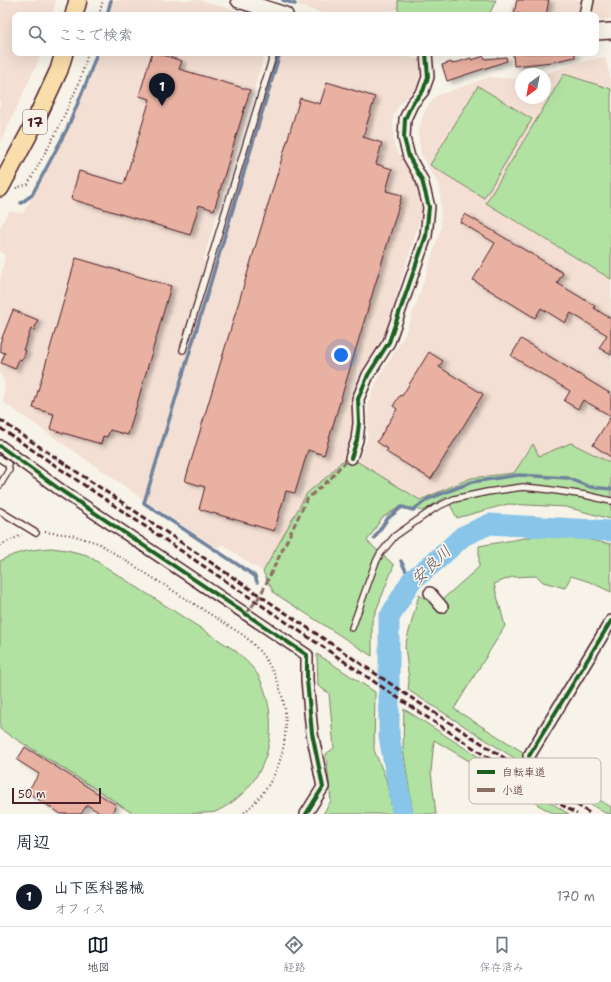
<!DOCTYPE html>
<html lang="ja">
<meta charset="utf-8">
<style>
:root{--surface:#fff;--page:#f6f6f7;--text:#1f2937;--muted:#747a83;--line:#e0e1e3;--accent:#111827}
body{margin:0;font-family:"Shantell Sans","Klee One",sans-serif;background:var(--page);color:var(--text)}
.compass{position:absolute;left:515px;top:68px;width:36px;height:36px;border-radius:50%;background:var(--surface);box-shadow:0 4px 16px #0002;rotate:212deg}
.scale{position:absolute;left:12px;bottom:10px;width:89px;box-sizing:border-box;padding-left:4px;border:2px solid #4a1f2b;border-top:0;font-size:11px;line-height:14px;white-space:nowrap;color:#4a1f2b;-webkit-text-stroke:3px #f7f3e8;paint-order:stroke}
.you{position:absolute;left:341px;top:355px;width:14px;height:14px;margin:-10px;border:3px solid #fff;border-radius:50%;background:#1a73e8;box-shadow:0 0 0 6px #1a73e833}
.badge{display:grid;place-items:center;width:26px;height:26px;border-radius:50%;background:var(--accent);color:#fff;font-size:13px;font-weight:700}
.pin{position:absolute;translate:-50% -33px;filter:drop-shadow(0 1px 2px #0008)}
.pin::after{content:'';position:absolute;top:21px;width:14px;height:12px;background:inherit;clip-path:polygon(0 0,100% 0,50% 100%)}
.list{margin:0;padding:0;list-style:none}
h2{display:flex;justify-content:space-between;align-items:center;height:52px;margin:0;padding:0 16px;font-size:17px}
h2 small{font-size:13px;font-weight:400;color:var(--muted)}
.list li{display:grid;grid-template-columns:26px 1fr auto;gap:12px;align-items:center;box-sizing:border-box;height:60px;padding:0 16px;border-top:1px solid var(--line)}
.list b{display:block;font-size:15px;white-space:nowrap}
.list p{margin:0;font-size:13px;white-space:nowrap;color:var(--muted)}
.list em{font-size:13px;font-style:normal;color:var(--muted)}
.icon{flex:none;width:22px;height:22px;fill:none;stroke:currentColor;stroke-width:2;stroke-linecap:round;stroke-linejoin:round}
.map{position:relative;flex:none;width:611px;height:814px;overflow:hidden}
.search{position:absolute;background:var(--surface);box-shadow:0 4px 16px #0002;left:12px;right:12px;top:12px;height:44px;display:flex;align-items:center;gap:10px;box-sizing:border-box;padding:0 14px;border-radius:8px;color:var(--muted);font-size:15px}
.sheet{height:112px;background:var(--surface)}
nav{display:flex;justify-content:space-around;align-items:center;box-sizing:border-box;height:56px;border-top:1px solid var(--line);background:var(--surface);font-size:11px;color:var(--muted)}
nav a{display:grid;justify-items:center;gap:2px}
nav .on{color:var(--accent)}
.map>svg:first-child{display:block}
</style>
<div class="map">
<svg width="611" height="814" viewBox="0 0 611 814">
<defs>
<filter id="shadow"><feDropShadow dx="4.5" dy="2.5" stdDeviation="2" flood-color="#0004"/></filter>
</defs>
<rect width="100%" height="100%" fill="#f7f3e8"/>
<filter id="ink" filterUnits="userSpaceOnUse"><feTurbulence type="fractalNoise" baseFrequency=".025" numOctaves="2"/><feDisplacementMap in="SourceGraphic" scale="8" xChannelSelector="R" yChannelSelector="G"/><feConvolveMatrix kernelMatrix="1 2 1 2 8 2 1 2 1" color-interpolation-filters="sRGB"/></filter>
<g filter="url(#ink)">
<!-- built -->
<path fill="#f3dfd3" d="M0,0H56L52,15H15V53H42L0,143Z
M112,0H199L252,15H109Z
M293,0H398V10L386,11V15H329L299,6L298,2Z
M514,0H611V19L596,20V15H510Z
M98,53H265L203,261L214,264L277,53H391L420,60L422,75L420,84L400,104L393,116L394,146L416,181L422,212L384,337L360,373L352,395V435L342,461L329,475L307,493L263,572L222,544L217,548L143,499L3,402L5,383L0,373V281L5,256L0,251V228L9,211L23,214L68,130L88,84Z
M605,57L611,80V487L514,473L471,478L420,500L358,462L367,440L368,403L378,379L404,336L417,302L441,228L440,187L421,154L418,132L425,110L436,96L489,77L521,79V98H545V74H544L576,63Z"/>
<!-- green -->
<path fill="#b1e2a2" stroke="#7e8066" d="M398,0H496L489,15H403L398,10Z
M564,74L611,89V279L486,203Z
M478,86L532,119L484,198L430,165Z
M571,443L611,463V519L566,507L508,504L457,518L446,497L423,511L401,506L382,518L367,541L394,565L372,621V656L274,593L263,572L307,493L329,475L342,461L358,462L420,500L471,478L514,473L533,444L539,456Z
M553,533L611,544V592L590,582L571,576L565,588L543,582L537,576L512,577L494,584L505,626L454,709L611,807V814L605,813L525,765L408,690L409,680L405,646L419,595L436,605L479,567V546Z
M51,548L67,550L87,555L236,651C245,660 256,669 261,681C283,732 266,789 215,812C208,814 145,814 136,814C129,813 112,799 105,795C70,773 35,751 0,729V561C16,552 33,549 51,548Z
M317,654L375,692L374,750L386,779L393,814H323L331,801L326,754L334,748L329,693L318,686Z
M404,709L527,788L569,814H555L538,805L536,801L434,740L431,772L436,814H413L403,749Z"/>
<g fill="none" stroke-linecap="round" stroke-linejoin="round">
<!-- stream -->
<path stroke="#6f839c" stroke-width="3.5" d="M283,0L295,4
M107,15L111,0
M21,203L32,195L67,129L87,81L97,53
M374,538L388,518L402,507L413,510L428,499L472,482L519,475L568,478L590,487L611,489
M401,561L411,581
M257,582L255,576L144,503L280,53"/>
<!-- river -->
<path stroke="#88c5e8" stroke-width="21" d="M403,814L389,736V618L411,581L438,559L463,536L490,524L611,531"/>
</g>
<!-- building -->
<path fill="#e9b1a1" stroke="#4a1f2b" filter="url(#shadow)" d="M517,0H549L546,15H525L514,13Z
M152,53H157L182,61L179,69L250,90L214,210L199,205L190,235L71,199L79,171L124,184L150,99L139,96Z
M513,53H575V57L552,62L514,66Z
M484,56L485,59L506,57L507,61L447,81L442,65L451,62L452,64L471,58L472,60Z
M327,82L375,97L363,137L382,143L376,164L392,169L386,191L402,195L324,455L308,450L295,493L286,491L274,531L199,509L205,487L185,481L300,98L320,104Z
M465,214L563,273L557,283L595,306L594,308L611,319V355L599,348L607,335L571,313L565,323L541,308L535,318L473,280L495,243L460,222Z
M76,258L171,286L128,435L110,430L107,437L103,436L101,444L50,429L54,414L33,408Z
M13,310L38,320L34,330L31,329L23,350L26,351L22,360L19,359L15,369L1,363L5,353L0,351V343Z
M521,339L611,394V457L593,445L611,416L583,400L578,409L564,401L570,391L511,356Z
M429,352L443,361L439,367L483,394L431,479L386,452L388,449L377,442L397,409L393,406L400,395L402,396Z
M25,747L116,805L111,814H102L87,805L81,814H61L27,792L39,774L17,760Z"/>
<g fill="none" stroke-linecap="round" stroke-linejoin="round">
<!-- lane casing -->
<g stroke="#4a1f2b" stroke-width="8">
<path id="lane" d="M183,350L274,53
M0,459L8,464L9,470L0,485
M0,511L36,533
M352,628L375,564L380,554L395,536L435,508L454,499L487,492L523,487L544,489L585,495L611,501"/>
</g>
<!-- street casing -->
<g stroke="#4a1f2b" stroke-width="14">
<path id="street" d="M585,15L588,0
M0,446L62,491L307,655V680L312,733L323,787L306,814
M351,458L357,440L359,423L358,399L368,375L389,342L426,236L429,207L422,180L409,157L404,138L405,119L412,104L423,91L428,77L426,53
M430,593L442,607
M529,756L611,621"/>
</g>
<!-- secondary casing -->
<g stroke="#4a1f2b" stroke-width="18">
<path id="secondary" d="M239,0L285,15
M596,32L611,31"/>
</g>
<!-- primary casing -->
<g stroke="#4a1f2b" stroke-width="20">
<path id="primary" d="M74,15L78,0
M0,188L32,128L59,70L64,53"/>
</g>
<!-- path -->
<path stroke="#4a1f2b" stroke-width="2" stroke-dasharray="1 3" stroke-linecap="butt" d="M99,15L103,0
M16,188L28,184L58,129L79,83L88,53
M45,532L72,535L98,543L243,635C300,681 300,769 242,814
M0,545L22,535"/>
<!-- lane -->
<use href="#lane" stroke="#f7f3e8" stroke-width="5.5"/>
<!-- street -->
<use href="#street" stroke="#f7f3e8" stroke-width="11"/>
<!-- secondary -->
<use href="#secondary" stroke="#f7f3e8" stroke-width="15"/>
<!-- primary -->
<use href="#primary" stroke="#f9deab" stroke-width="17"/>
<!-- rail -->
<path stroke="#4a1f2b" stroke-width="3" stroke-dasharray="6 3" stroke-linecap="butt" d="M0,420L413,699L591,814
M0,428L410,706L545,795L577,814"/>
<!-- quiet -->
<path stroke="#8d6e63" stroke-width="3" stroke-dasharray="6 3" stroke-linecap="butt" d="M246,614L260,596L307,499L331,478L340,467L351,458"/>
<!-- cycleway casing -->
<g stroke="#f7f3e8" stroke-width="6">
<path id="cycleway" d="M0,446L62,491L307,655V680L312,733L323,787L306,814
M351,458L357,440L359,423L358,399L368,375L389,342L426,236L429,207L422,180L409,157L404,138L405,119L412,104L423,91L428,77L426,53
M529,756L611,621"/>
</g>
<!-- cycleway -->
<use href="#cycleway" stroke="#1b5e20" stroke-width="4"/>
</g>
</g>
<g text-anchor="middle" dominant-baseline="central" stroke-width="3.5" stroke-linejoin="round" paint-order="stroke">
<!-- shield labels -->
<rect fill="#f7f3e8" stroke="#7e5f64" stroke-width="1" x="23" y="110" width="24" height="24" rx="3"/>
<g font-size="14" font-weight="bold" fill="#4a1f2b">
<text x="35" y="122">17</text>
</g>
<!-- water labels -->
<g font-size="16" font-style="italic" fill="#5d5164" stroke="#f7f3e8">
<text transform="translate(431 565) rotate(-43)">安良川</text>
</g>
</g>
<!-- legend -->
<rect x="469" y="758" width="132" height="46" rx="6" fill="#f7f3e8" stroke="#c3b3af" stroke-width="1"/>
<rect x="477" y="770" width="18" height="4" fill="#1b5e20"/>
<rect x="477" y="788" width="18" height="4" fill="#8d6e63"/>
<g font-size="11" fill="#4a1f2b">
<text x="502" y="776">自転車道</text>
<text x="502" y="794">小道</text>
</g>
</svg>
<svg class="compass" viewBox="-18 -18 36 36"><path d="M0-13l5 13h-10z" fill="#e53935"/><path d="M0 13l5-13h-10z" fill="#747a83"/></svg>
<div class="scale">50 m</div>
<div class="you"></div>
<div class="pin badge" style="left:162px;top:106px">1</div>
<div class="search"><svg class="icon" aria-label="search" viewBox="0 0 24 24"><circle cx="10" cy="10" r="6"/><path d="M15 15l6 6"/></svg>ここで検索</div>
</div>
<section class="sheet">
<h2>周辺<small></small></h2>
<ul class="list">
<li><span class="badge">1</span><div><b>山下医科器械</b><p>オフィス</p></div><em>170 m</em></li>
</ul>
</section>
<nav>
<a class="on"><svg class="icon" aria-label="map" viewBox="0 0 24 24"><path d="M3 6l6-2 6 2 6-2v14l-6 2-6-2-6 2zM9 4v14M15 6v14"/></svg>地図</a>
<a><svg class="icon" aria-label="directions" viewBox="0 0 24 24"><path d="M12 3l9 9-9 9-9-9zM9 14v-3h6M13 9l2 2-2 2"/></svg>経路</a>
<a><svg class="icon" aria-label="saved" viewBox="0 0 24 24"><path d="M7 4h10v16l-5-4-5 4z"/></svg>保存済み</a>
</nav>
